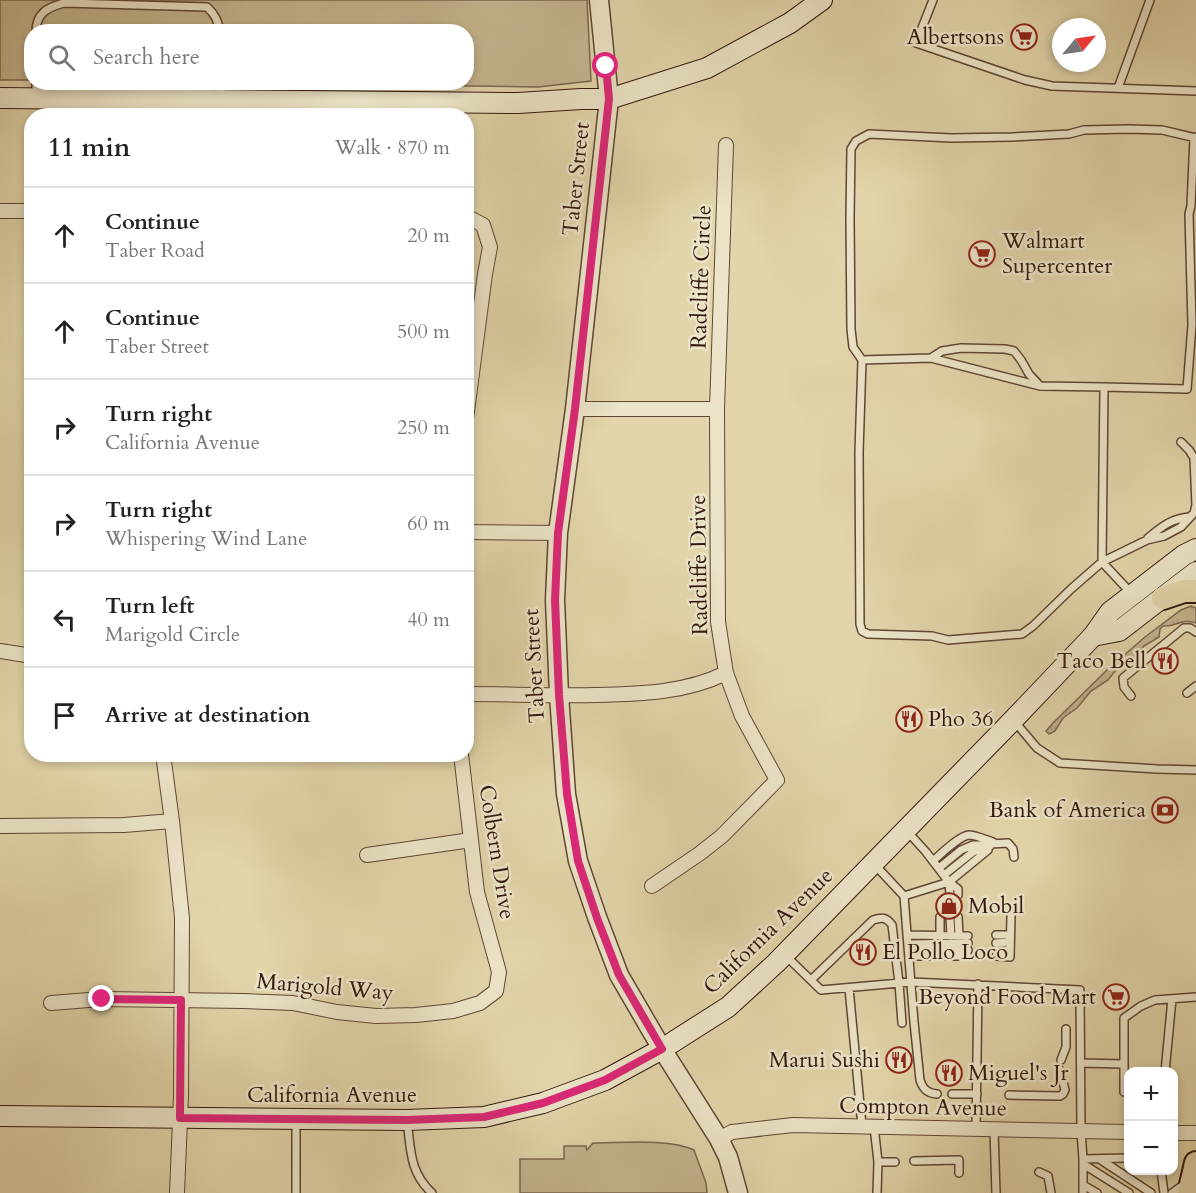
<!DOCTYPE html>
<meta charset="utf-8">
<style>
:root{--surface:#fff;--page:#f2f2f2;--text:#222;--muted:#767676;--line:#e0e0e0}
body{margin:0;font-family:Cardo,serif;background:var(--page);color:var(--text)}
.controls{position:absolute;right:18px;bottom:18px;display:grid;overflow:hidden;border-radius:12px;box-shadow:0 3px 9px #0003}
.controls button{width:54px;height:54px;display:grid;place-items:center;padding:0;border:0;border-bottom:2px solid var(--line);background:var(--surface);color:var(--text);font:30px sans-serif}
.compass{position:absolute;left:1052px;top:18px;width:54px;height:54px;border-radius:50%;background:var(--surface);box-shadow:0 3px 9px #0003;rotate:61deg}
.stop{position:absolute;width:18px;height:18px;margin:-14px;border:4px solid #db2777;border-radius:50%;background:#fff}
.stop.end{background:#db2777;border-color:#fff;box-shadow:0 2px 6px #0008}
.list{margin:0;padding:0;list-style:none}
h2{display:flex;justify-content:space-between;align-items:center;height:78px;margin:0;padding:0 24px;font-size:26px}
h2 small{font-size:20px;font-weight:400;color:var(--muted)}
.list li{display:grid;grid-template-columns:39px 1fr auto;gap:18px;align-items:center;box-sizing:border-box;height:96px;padding:0 24px;border-top:2px solid var(--line)}
.list b{display:block;font-size:22px;white-space:nowrap}
.list p{margin:0;font-size:20px;white-space:nowrap;color:var(--muted)}
.list em{font-size:20px;font-style:normal;color:var(--muted)}
.icon{flex:none;width:33px;height:33px;fill:none;stroke:currentColor;stroke-width:2;stroke-linecap:round;stroke-linejoin:round}
.map{position:relative;flex:none;width:1196px;height:1193px;overflow:hidden}
.search{position:absolute;background:var(--surface);box-shadow:0 3px 9px #0003;left:24px;top:24px;width:450px;height:66px;display:flex;align-items:center;gap:15px;box-sizing:border-box;padding:0 21px;border-radius:24px;color:var(--muted);font-size:22px}
.panel{position:absolute;background:var(--surface);box-shadow:0 3px 9px #0003;left:24px;top:108px;width:450px;height:654px;border-radius:24px}
.map>svg:first-child{display:block}
</style>
<div class="map">
<svg width="1196" height="1193" viewBox="0 0 1196 1193">
<defs>
<pattern id="grass-tufts" width="24" height="20" patternUnits="userSpaceOnUse" patternTransform="scale(1.5)"><rect width="24" height="20" fill="#c4b58f"/><path d="M3 7l-1-3M5 7V3M7 7l1-3M15 17l-1-3M17 17v-4M19 17l1-3" fill="none" stroke="#a99b7a"/></pattern>
</defs>
<rect width="100%" height="100%" fill="#e2d5aa"/>
<filter id="stains"><feTurbulence type="fractalNoise" baseFrequency=".00333" numOctaves="4"/><feColorMatrix values="0 0 0 0 .2 0 0 0 0 .09 0 0 0 0 .02 0 0 0 .5 -.17"/></filter>
<radialGradient id="worn" r=".72"><stop offset=".6" stop-color="#630" stop-opacity="0"/><stop offset="1" stop-color="#630" stop-opacity=".3"/></radialGradient>
<!-- grass -->
<path fill="url(#grass-tufts)" stroke="#7b664e" stroke-width="1.5" d="M1191,606L1196,608V623C1180,618 1177,627 1163,626L1160,629L1159,637L1144,646L1133,659L1119,666L1108,680L1091,691L1077,708L1063,718L1055,731L1049,734L1046,731L1053,723L1107,670L1145,637L1181,610Z"/>
<!-- park -->
<path fill="#c4b58f" stroke="#7b664e" stroke-width="1.5" d="M0,0H587L591,81L538,87L244,83L466,82V32H32L31,80H0Z
M593,1143C621,1143 669,1138 694,1150L706,1183L707,1193H520V1159H564V1146H586L587,1150Z"/>
<g fill="none" stroke-linecap="round" stroke-linejoin="round">
<!-- service casing -->
<g stroke="#5e4634" stroke-width="10">
<path id="service" d="M933,0L916,43L1025,80L1052,86L1196,91
M36,32C36,13 48,7 64,3L207,7C215,14 218,21 220,32
M36,82V95
M1118,88L1150,0
M221,98V82
M931,358L942,351L961,348L1005,349L1014,351L1021,360L1029,374L1040,386
M862,360L931,358L1040,386L1104,387
M1181,442L1189,450L1194,458L1196,505L1194,513L1181,527L1164,536L1147,540L1102,562L1104,387L1187,389L1192,325L1189,214L1191,206L1194,137
M1148,538C1161,527 1172,518 1190,517
M1131,593L1102,562L1071,589L1033,626L1022,634L948,640L932,636L868,634L862,631L860,624L859,452L862,360L853,347L851,329L850,218L851,149L856,141L869,134L951,138L1012,137L1069,134L1084,130L1128,129L1162,130L1196,138
M1187,693L1196,686
M1131,696L1124,687L1123,678L1184,628H1190L1196,632
M1015,722L1037,748L1060,763L1157,769L1196,770
M933,861C941,854 959,836 969,835C976,835 986,840 993,842
M875,865L904,896L914,1022L920,1080C923,1089 927,1093 937,1094
M939,868L961,850L973,845L1008,843L1013,849L1014,857
M944,875L973,852L990,846
M949,882L988,850
M949,882L958,889V895
M949,882L950,895
M904,896L949,882L926,852L907,831
M940,917V935
M950,917L951,936
M958,917L959,935
M907,935L968,936
M996,935H1010
M996,943L1010,942
M908,944L968,943
M909,950H968
M996,950H1010
M786,956L821,990L911,982L1080,990L1081,1131L1083,1159
M909,956H968
M996,956L1010,957L1011,916
M811,980L873,920C882,917 886,917 892,925L899,983L902,1023
M849,988L862,1126
M1061,1060L1066,1047V1029
M1081,1063L1124,1064
M1165,1072L1172,999
M1128,1092H1124V1018L1141,1006L1155,1000L1196,997
M952,1094H977
M1009,1095L1060,1096L1063,1094L1065,1090L1060,1070
M407,1121C411,1149 409,1172 432,1193
M874,1126L878,1162L877,1193
M976,1129L978,984
M994,1130L996,1193
M1101,1160L1151,1193
M914,1161L959,1160V1173
M878,1162H895
M1083,1164L1129,1193
M1161,1170L1164,1193
M1039,1172L1048,1176L1051,1193
M1083,1185L1097,1193
M296,1193V1122
M1083,1193V1159L1128,1158
M1172,1193L1186,1183"/>
</g>
<!-- minor casing -->
<g stroke="#5e4634" stroke-width="16">
<path id="minor" d="M0,211H32
M466,216L483,225L490,247L485,274L466,419
M575,409H717
M466,532L558,533
M0,651L32,656
M466,694C510,694 553,696 596,695C641,694 685,693 726,673
M163,754L172,821L182,918L181,1095L177,1193
M0,826L124,825L172,821
M367,855L471,840
M652,886L699,854L722,836L777,780L742,716L726,673L718,622L717,409L726,145
M51,1003L102,999L244,1001L293,1003L337,1012L376,1016L416,1015L453,1011L480,1003L496,991L499,972L477,892L461,754
M1174,1133H1196
M719,1139L732,1132L793,1125L1128,1132"/>
</g>
<!-- tertiary casing -->
<g stroke="#5e4634" stroke-width="21">
<path id="tertiary" d="M599,0L609,99L575,409L558,533L555,600L559,695L566,794L578,861L597,917L619,975L662,1049L719,1139L728,1157L738,1193"/>
</g>
<!-- secondary casing -->
<g stroke="#32170d" stroke-width="22">
<path id="secondary" d="M0,98L518,103L581,99H609L707,68L790,23L822,0
M1093,636L1119,631L1196,572
M0,1116L407,1120L484,1117L543,1103L605,1080L662,1049L728,1007L776,963L1013,720L1093,636L1110,612L1184,555L1196,549"/>
</g>
<!-- primary casing -->
<g stroke="#32170d" stroke-width="26">
<path id="primary" d="M1163,598L1184,591H1196
M1189,1193L1196,1163"/>
</g>
<!-- service -->
<use href="#service" stroke="#ece4c8" stroke-width="7"/>
<!-- minor -->
<use href="#minor" stroke="#ece4c8" stroke-width="14"/>
<!-- tertiary -->
<use href="#tertiary" stroke="#ece4c8" stroke-width="18"/>
<!-- secondary -->
<use href="#secondary" stroke="#ece4c8" stroke-width="20"/>
<!-- primary -->
<use href="#primary" stroke="#e2d5aa" stroke-width="22"/>
</g>
<g fill="none" stroke-linecap="round" stroke-linejoin="round">
<!-- route -->
<path stroke="#db2777" stroke-width="8" d="M102,999L181,1000L180,1118L407,1120L484,1117L543,1103L605,1080L662,1049L619,975L597,918L578,861L567,794L559,695L555,600L558,533L575,409L609,99L606,66"/>
</g>
<!-- icons -->
<defs>
<g id="supermarket-ring" transform="scale(1.35)"><circle r="9.5" fill="#ece4c8" stroke="#8f2418" stroke-width="1.5"/><path d="M-6-5.5h2.5l.6 2H6L4.5 2H-2.5L-4.4-4H-6ZM-1.5 3.2a1.3 1.3 0 1 0 .1 0ZM3 3.2a1.3 1.3 0 1 0 .1 0Z" fill="#8f2418"/></g>
<g id="restaurant-ring" transform="scale(1.35)"><circle r="9.5" fill="#ece4c8" stroke="#8f2418" stroke-width="1.5"/><path d="M-5-6h1v4h1v-4h1v4h1v-4h1v5L-1.5 .5V6h-2V.5L-5-1ZM5-6V6H3V1.5H1.5Q1.5-4 5-6Z" fill="#8f2418"/></g>
<g id="bank-ring" transform="scale(1.35)"><circle r="9.5" fill="#ece4c8" stroke="#8f2418" stroke-width="1.5"/><path d="M-6-4H6V4H-6ZM0-2.3a2.3 2.3 0 1 0 0 4.6a2.3 2.3 0 1 0 0-4.6Z" fill="#8f2418"/></g>
<g id="shop-ring" transform="scale(1.35)"><circle r="9.5" fill="#ece4c8" stroke="#8f2418" stroke-width="1.5"/><path d="M-5-2.5h2.3a2.7 3.5 0 0 1 5.4 0H5L5.5 6h-11ZM-1.5-2.5h3a1.5 2.3 0 0 0-3 0Z" fill="#8f2418"/></g>
</defs>
<g fill-rule="evenodd">
<use href="#supermarket-ring" x="1024" y="37"/>
<use href="#supermarket-ring" x="982" y="254"/>
<use href="#restaurant-ring" x="1165" y="661"/>
<use href="#restaurant-ring" x="909" y="719"/>
<use href="#bank-ring" x="1165" y="810"/>
<use href="#shop-ring" x="949" y="906"/>
<use href="#restaurant-ring" x="863" y="952"/>
<use href="#supermarket-ring" x="1116" y="997"/>
<use href="#restaurant-ring" x="899" y="1060"/>
<use href="#restaurant-ring" x="949" y="1073"/>
</g>
<g text-anchor="middle" dominant-baseline="central" stroke-width="5" stroke-linejoin="round" paint-order="stroke">
<!-- poi labels -->
<g font-size="22" fill="#32170d" stroke="#ece4c8" text-anchor="end">
<text x="1004" y="37">Albertsons</text>
<text x="1002" y="241" text-anchor="start">Walmart<tspan x="1002" dy="25">Supercenter</tspan></text>
<text x="1146" y="661">Taco Bell</text>
<text x="928" y="719" text-anchor="start">Pho 36</text>
<text x="1146" y="810">Bank of America</text>
<text x="968" y="906" text-anchor="start">Mobil</text>
<text x="882" y="952" text-anchor="start">El Pollo Loco</text>
<text x="1096" y="997">Beyond Food Mart</text>
<text x="880" y="1060">Marui Sushi</text>
<text x="968" y="1073" text-anchor="start">Miguel's Jr</text>
</g>
<!-- street labels -->
<g font-size="22" fill="#32170d" stroke="#ece4c8">
<text transform="translate(576 179) rotate(-84)">Taber Street</text>
<text transform="translate(701 277) rotate(-88)">Radcliffe Circle</text>
<text transform="translate(699 565) rotate(-91)">Radcliffe Drive</text>
<text transform="translate(534 666) rotate(-93)">Taber Street</text>
<text transform="translate(497 852) rotate(81)">Colbern Drive</text>
<text transform="translate(768 931) rotate(-44)">California Avenue</text>
<text transform="translate(325 987) rotate(5)">Marigold Way</text>
<text x="332" y="1095">California Avenue</text>
<text transform="translate(923 1107) rotate(1)">Compton Avenue</text>
</g>
</g>
<rect width="100%" height="100%" filter="url(#stains)"/>
<rect width="100%" height="100%" fill="url(#worn)"/>
</svg>
<div class="controls">
<button>+</button>
<button>−</button>
</div>
<svg class="compass" viewBox="-18 -18 36 36"><path d="M0-13l5 13h-10z" fill="#e53935"/><path d="M0 13l5-13h-10z" fill="#767676"/></svg>
<div class="stop" style="left:606px;top:66px"></div>
<div class="stop end" style="left:102px;top:999px"></div>
<div class="search"><svg class="icon" aria-label="search" viewBox="0 0 24 24"><circle cx="10" cy="10" r="6"/><path d="M15 15l6 6"/></svg>Search here</div>
<section class="panel">
<h2>11 min<small>Walk · 870 m</small></h2>
<ul class="list">
<li><svg class="icon" aria-label="ahead" viewBox="0 0 24 24"><path d="M12 20V5M6 11l6-6 6 6"/></svg><div><b>Continue</b><p>Taber Road</p></div><em>20 m</em></li>
<li><svg class="icon" aria-label="ahead" viewBox="0 0 24 24"><path d="M12 20V5M6 11l6-6 6 6"/></svg><div><b>Continue</b><p>Taber Street</p></div><em>500 m</em></li>
<li><svg class="icon" aria-label="right" viewBox="0 0 24 24"><path d="M7 20v-9h11M14 6l5 5-5 5"/></svg><div><b>Turn right</b><p>California Avenue</p></div><em>250 m</em></li>
<li><svg class="icon" aria-label="right" viewBox="0 0 24 24"><path d="M7 20v-9h11M14 6l5 5-5 5"/></svg><div><b>Turn right</b><p>Whispering Wind Lane</p></div><em>60 m</em></li>
<li><svg class="icon" aria-label="left" viewBox="0 0 24 24"><path d="M17 20v-9H6M10 6l-5 5 5 5"/></svg><div><b>Turn left</b><p>Marigold Circle</p></div><em>40 m</em></li>
<li><svg class="icon" aria-label="arrive" viewBox="0 0 24 24"><path d="M6 21V4h12l-3 4 3 4H6"/></svg><div><b>Arrive at destination</b></div></li>
</ul>
</section>
</div>
